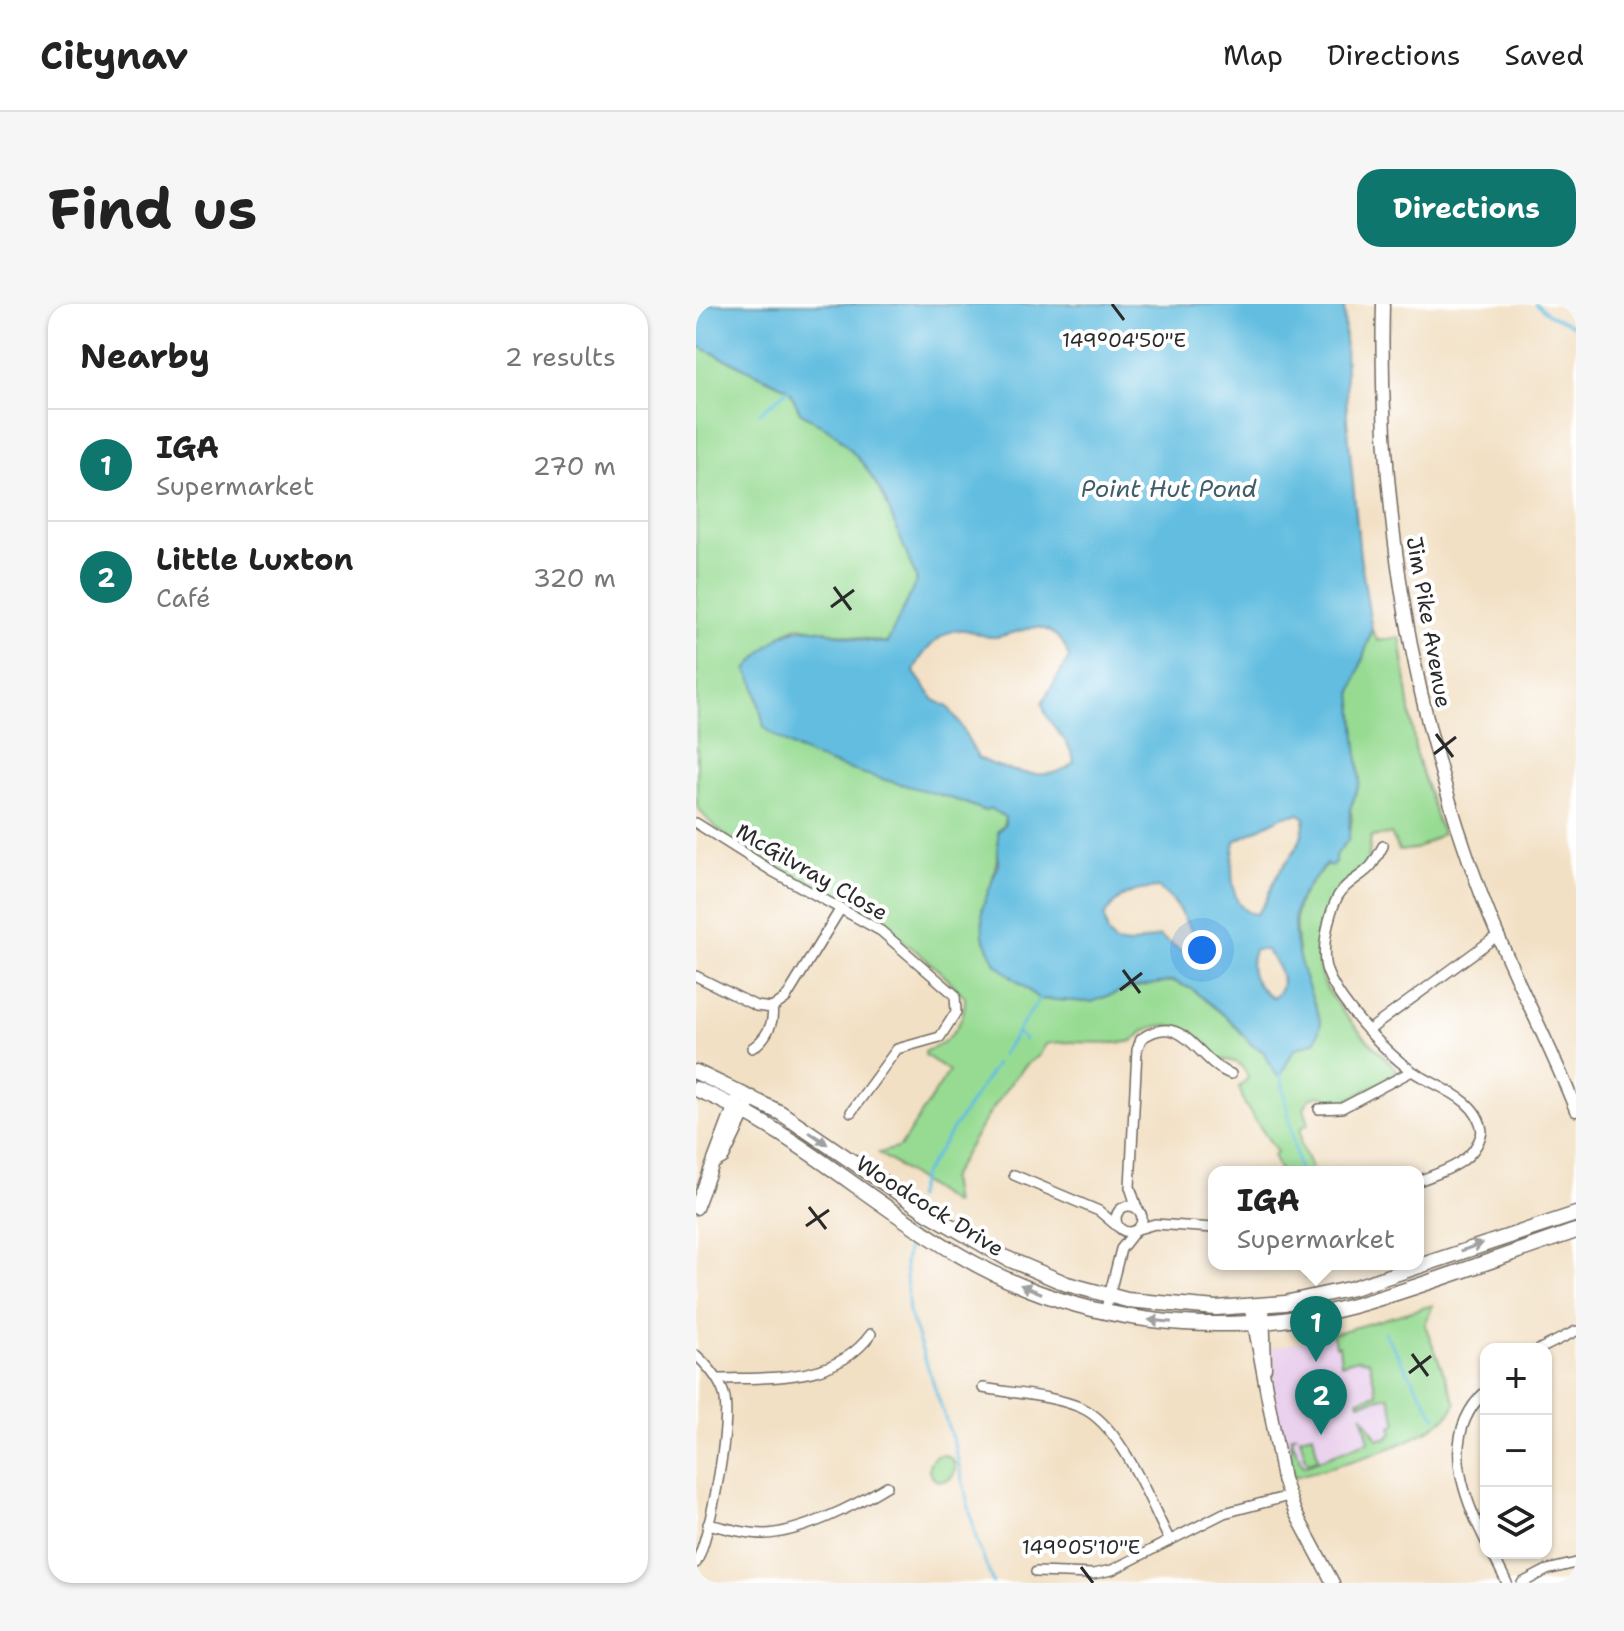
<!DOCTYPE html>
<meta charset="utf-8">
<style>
:root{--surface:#fff;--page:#f6f6f6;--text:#222;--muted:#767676;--line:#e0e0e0;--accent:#0f766e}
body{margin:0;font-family:"Shantell Sans",sans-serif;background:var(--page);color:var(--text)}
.controls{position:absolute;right:24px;bottom:24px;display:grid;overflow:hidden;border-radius:16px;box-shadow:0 2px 6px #0004}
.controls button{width:72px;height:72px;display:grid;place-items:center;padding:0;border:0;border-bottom:2px solid var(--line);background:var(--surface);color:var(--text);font:40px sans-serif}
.you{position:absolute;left:506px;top:646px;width:28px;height:28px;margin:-20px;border:6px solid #fff;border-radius:50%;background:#1a73e8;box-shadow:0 0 0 12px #1a73e833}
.badge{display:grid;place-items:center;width:52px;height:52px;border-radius:50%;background:var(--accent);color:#fff;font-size:26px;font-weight:700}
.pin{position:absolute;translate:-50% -66px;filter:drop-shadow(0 2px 4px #0008)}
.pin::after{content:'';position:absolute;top:42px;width:28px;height:24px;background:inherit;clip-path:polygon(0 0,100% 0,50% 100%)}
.popup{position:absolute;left:512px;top:862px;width:216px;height:104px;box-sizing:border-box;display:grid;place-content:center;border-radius:16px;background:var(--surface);filter:drop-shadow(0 2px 6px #0005);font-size:26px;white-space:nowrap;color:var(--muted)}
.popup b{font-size:30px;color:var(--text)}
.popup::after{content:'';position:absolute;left:50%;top:100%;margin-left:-16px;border:16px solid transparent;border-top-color:var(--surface)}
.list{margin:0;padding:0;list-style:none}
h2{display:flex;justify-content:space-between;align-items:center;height:104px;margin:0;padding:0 32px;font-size:34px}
h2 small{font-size:26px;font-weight:400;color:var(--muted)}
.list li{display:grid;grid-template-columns:52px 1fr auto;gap:24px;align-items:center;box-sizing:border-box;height:112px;padding:0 32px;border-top:2px solid var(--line)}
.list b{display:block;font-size:30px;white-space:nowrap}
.list p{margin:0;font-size:26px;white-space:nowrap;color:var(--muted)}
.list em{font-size:26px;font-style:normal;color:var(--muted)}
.icon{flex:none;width:44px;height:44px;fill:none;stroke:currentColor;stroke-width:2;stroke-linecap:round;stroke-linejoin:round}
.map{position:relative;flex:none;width:880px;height:1279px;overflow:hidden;border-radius:24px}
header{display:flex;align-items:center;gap:48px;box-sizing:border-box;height:112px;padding:0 40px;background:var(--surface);border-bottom:2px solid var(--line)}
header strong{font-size:38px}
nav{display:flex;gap:44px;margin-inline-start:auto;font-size:28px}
.intro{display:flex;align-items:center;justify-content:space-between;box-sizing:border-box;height:192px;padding:0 48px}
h1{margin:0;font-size:56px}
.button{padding:20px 36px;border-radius:24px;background:var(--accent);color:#fff;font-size:28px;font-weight:700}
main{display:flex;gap:48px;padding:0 48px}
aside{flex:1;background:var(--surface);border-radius:24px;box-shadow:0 2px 6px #0004}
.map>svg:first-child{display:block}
</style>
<header>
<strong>Citynav</strong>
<nav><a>Map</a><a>Directions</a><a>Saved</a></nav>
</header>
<div class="intro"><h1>Find us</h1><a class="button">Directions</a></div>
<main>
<aside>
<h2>Nearby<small>2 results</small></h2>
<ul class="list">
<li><span class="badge">1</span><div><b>IGA</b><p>Supermarket</p></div><em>270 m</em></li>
<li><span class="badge">2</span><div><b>Little Luxton</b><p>Café</p></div><em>320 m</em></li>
</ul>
</aside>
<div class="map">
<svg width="880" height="1279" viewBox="0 0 880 1279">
<rect width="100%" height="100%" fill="#fff"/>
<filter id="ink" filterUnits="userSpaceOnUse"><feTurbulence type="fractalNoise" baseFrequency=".0125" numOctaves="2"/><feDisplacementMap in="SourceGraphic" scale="16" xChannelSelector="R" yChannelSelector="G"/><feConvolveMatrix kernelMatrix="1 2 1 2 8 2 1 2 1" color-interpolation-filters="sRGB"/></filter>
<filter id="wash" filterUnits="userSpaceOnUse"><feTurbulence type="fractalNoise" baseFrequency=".006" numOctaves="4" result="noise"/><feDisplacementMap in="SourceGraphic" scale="32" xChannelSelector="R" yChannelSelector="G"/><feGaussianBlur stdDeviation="1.8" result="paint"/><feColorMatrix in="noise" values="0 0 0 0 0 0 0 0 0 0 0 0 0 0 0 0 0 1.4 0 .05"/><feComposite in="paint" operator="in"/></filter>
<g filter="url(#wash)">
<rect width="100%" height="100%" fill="#f2e0c4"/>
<!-- built -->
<path fill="#ead1ed" d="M647,1029L687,1054L721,1130L642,1162L598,1173L588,1147L581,1111L574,1044Z"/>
<!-- green -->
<path fill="#97db93" stroke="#61835f" stroke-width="2" d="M0,41L93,85L104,108L140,130L169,162L188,193L221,276L192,339L103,322L85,331L59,381L62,399L101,446L242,488L289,507L294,504L309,513L296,579L317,673L344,695L395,698L434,684L477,677L496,685L535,717L556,741L567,746L585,771L598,745L620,737C620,727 623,710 619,700C618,696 614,694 612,690C604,674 596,618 602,600C612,571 666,539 654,505L664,478L656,388L676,326L682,337L704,333L720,451L746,530L720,545L703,547L695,530L675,533L672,559C646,578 634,592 627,623C624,638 620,652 624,667C631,699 678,742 700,765L699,771L646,799L624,791L614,794L608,804L613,819L605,824V840L617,868H584L577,851L581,848L549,801L543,783L552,774C545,754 535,758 518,754C502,734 479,712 450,726C445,728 441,735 436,737C417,743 377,734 350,740L343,752C316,764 271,847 254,875L258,900L183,849L204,843L253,767L229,751V747C253,741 270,717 269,693C242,663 204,631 169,612C116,582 38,552 1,503Z
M606,960H651L652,962L609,974Z
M737,1001L729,1021L760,1100C743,1137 637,1163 598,1173L594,1158L595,1133L601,1130L595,1135L608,1162L673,1137L666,1110L681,1135L692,1134L696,1128L695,1122L701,1119L693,1092L663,1099L662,1096L681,1090L673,1057L661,1055L645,1060L643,1041L640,1042L636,1030Z
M617,1130L622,1155L611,1158L604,1133Z
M233 1164a13 13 0 1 1 26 0a13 13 0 1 1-26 0Z"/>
<!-- water -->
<path fill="#62bde0" stroke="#467486" stroke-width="2" fill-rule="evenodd" d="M8,0H648L651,116L664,252L676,326L656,388L664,478L654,505L653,535L639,552V558L635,562L630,560C621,572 609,584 603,596C587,630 615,687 625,719L620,737L598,745L585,771L581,772L567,747L556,741L535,717L496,685L477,677L434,684L395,698L343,695L300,660L287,632L286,605L302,561V527L309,520V513L294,504L289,507C223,478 119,469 68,423L59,381L51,366C105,295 124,336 191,339L221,276L188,193L169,162L140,130L104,108L93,85L0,41V4ZM342,323C360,328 368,336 373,354L346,399C351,423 374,433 378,458C355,481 309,467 282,454L263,418L252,403L238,396L218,368C223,351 247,323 268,326C279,327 287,334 299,333C313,332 326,324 342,323ZM603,510L609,514C604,551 593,549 578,577C572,590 571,599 560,610C531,608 535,558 539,537L588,512ZM463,584L478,598L499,632L494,652L463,632L433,641L419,639L412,629L408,613C421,590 438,585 463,584ZM558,646H570C582,660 595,681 577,694C559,682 550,668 558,646Z"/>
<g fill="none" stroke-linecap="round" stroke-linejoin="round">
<!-- stream -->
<path stroke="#62bde0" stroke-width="3" d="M840,0L854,11L880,23
M64,109L93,85
M321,728L329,736
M306,751L344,694
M585,771L603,868
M220,894L226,872L300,760
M215,925L209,959L213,1008L258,1140L281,1238L297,1279
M688,1028L740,1114"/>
</g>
</g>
<g filter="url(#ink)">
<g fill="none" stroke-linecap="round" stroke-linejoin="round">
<!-- minor casing -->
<g stroke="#716a61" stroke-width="12">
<path id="minor" d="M0,519L76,567L185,627L259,691L260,708L244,733L201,745L155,808
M687,542C683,549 679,558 674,563C664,574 650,578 642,592C633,609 625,644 630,664C639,695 689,748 716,767C741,784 783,794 786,828C778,859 749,867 722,877
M0,672L60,702L76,704L90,694L145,604
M673,726L801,632
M56,744C69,736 79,719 76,704
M623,805L646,804L716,767
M318,871L403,907L422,923
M420 915a13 13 0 1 1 26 0a13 13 0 1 1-26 0Z
M441,904L434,883L441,746L445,735C488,704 503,760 535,770
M442,925L459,920L518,924
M409,1008L425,945L439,927
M844,1045L880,1027
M0,1051C12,1062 23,1074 28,1090C36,1118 14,1233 0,1259
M22,1075C77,1073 139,1079 175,1030
M287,1084C319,1090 356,1091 386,1104C426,1122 454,1199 474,1237
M790,1087C743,1130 766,1191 790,1238
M12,1220C30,1224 49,1230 68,1230C105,1229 160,1201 191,1182
M796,1249L811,1279
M340,1268L397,1270L416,1266L528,1209L593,1192
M826,1279L851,1266L880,1259"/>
</g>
<!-- tertiary casing -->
<g stroke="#716a61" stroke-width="15">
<path id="tertiary" d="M687,0C682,203 715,405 787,595C814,667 852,735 880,806
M20,857L27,853L56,793
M0,904L41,796
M567,1002L569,1064
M555,1003L587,1175L599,1208L637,1279"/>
</g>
<!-- secondary casing -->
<g stroke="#716a61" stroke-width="17">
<path id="secondary" d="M0,768L85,809L232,909L310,954L371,980L431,996L520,1004L589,999L657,984L880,910
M0,785C95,824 172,897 260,949C379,1020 523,1038 657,1002C732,981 806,952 880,927"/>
</g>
<!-- minor -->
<use href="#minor" stroke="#fff" stroke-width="9"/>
<!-- tertiary -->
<use href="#tertiary" stroke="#fff" stroke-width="12"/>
<!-- secondary -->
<use href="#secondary" stroke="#fff" stroke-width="14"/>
</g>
<!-- one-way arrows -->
<defs><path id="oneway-solid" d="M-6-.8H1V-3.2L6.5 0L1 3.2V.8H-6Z" transform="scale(2)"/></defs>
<g fill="#a0a0a0">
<use href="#oneway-solid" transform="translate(122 834) rotate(34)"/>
<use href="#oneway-solid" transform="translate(776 943) rotate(-19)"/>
<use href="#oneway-solid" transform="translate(335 985) rotate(-158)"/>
<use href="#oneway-solid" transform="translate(464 1017) rotate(-174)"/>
</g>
</g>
<!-- ticks -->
<path fill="none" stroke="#2b2b2b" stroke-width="3" d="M416,0L428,16M138,283L155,306M135,303L158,286M740,430L757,453M738,450L760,433M427,666L444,689M424,686L446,669M113,903L130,925M110,922L133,906M716,1050L732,1072M713,1069L735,1052M385,1263L397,1279"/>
<g text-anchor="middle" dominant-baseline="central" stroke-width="8" stroke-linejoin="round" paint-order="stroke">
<!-- street labels -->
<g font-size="22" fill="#2b2b2b" stroke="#fff">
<text transform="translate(733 318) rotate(80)">Jim Pike Avenue</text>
<text transform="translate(116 568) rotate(30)">McGilvray Close</text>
<text transform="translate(234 902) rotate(32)">Woodcock Drive</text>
</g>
<!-- water labels -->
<g font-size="24" font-style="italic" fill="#3e5e6a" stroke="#fff">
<text x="473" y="185">Point Hut Pond</text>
</g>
</g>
<g font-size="20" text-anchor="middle" fill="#2b2b2b" stroke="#fff" stroke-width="8" stroke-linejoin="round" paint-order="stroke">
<text x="428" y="43">149°04'50"E</text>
<text x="385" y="1250">149°05'10"E</text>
</g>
</svg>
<div class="controls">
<button>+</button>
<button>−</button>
<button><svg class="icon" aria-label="layers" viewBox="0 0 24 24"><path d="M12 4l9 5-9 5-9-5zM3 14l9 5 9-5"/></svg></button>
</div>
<div class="you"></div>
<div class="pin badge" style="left:620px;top:1058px">1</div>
<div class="popup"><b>IGA</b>Supermarket</div>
<div class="pin badge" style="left:625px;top:1131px">2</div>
</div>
</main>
